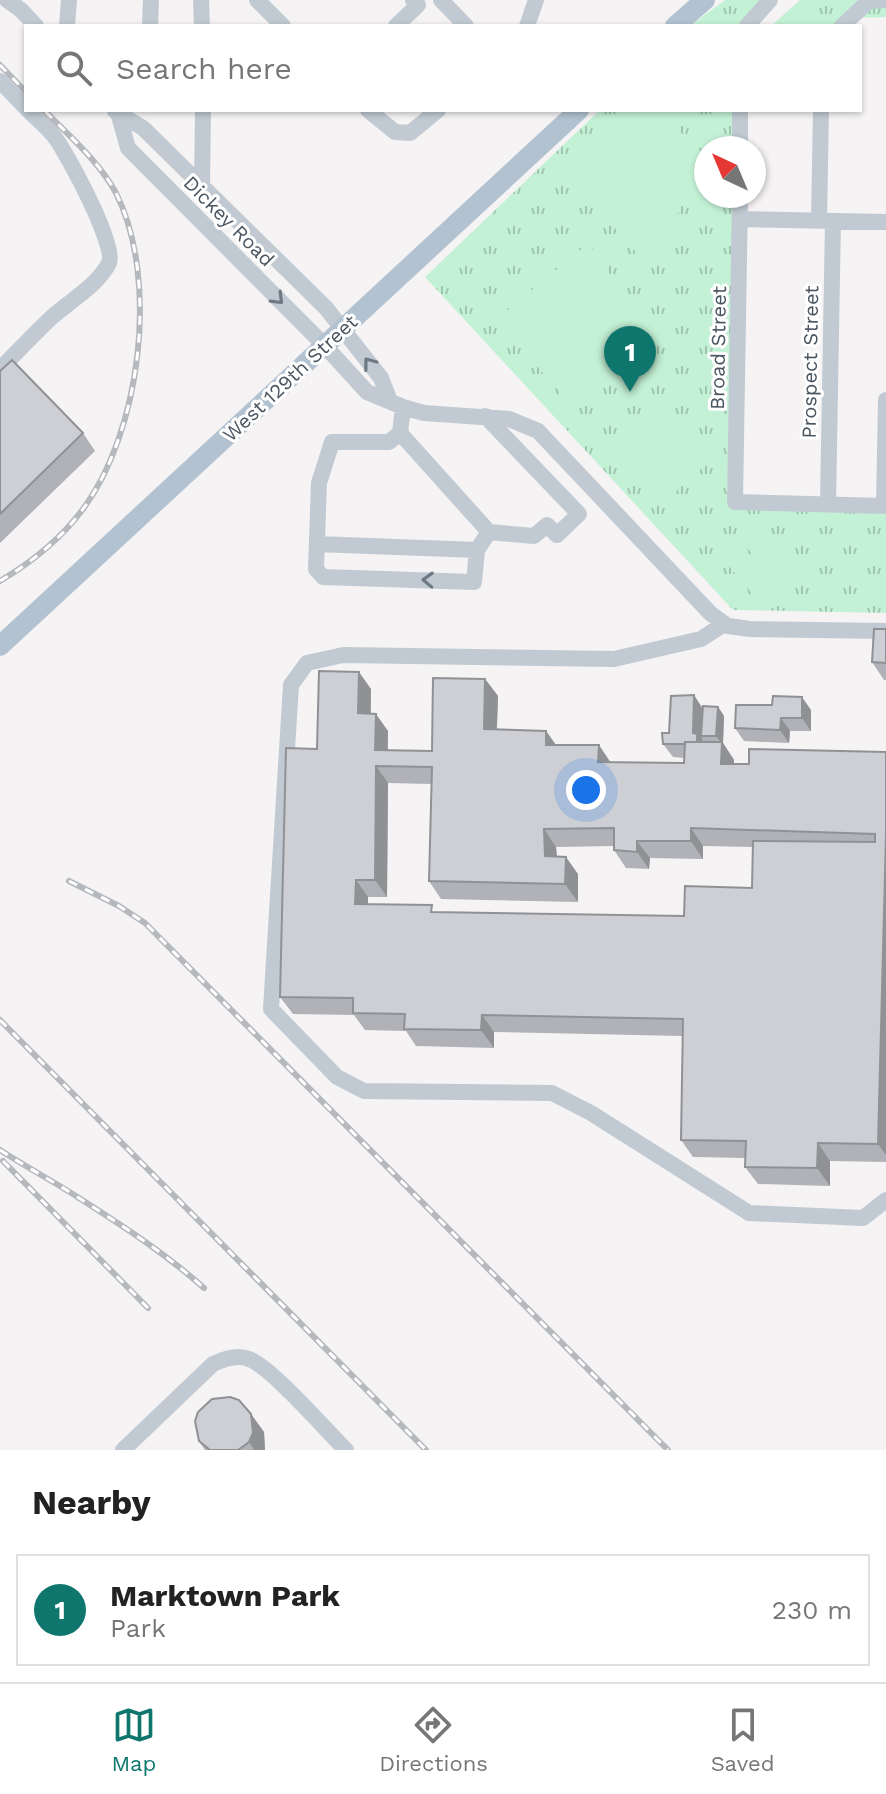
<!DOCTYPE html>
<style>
:root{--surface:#fff;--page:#f6f6f6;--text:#222;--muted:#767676;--line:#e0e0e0;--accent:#0f766e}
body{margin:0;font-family:"Work Sans",sans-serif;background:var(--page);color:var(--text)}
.compass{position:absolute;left:694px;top:136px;width:72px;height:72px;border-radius:50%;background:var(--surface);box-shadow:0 2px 6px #0004;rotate:316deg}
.you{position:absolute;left:586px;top:790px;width:28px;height:28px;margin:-20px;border:6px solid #fff;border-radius:50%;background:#1a73e8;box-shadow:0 0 0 12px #1a73e833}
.badge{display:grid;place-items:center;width:52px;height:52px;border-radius:50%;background:var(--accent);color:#fff;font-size:26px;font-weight:700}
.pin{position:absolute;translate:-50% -66px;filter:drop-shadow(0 2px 4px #0008)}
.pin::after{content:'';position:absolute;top:42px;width:28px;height:24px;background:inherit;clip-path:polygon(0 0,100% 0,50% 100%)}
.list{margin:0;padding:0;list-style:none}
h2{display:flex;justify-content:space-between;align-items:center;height:104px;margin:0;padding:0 32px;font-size:34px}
h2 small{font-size:26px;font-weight:400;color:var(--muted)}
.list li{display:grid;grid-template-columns:52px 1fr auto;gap:24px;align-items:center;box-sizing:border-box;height:112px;margin:0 16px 16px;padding:0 16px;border:2px solid var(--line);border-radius:0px}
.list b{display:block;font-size:30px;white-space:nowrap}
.list p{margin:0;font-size:26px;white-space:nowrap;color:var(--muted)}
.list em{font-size:26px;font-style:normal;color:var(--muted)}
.icon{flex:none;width:44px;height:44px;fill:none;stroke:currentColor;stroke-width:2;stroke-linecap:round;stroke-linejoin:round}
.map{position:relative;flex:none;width:886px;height:1450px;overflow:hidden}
.search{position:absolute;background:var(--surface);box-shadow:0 2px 6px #0004;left:24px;right:24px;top:24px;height:88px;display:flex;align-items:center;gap:20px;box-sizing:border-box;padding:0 28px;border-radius:0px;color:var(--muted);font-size:30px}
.sheet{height:232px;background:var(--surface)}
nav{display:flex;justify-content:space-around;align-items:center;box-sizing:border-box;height:112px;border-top:2px solid var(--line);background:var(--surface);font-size:22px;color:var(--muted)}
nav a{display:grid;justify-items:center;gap:4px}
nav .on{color:var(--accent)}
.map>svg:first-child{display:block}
</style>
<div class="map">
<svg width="886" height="1450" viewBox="0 0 886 1450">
<defs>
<pattern id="grass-tufts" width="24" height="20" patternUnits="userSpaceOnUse" patternTransform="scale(2)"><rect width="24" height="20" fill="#c3f1d5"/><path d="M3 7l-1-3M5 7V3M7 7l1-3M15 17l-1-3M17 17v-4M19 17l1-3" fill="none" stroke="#a0c6b0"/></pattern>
</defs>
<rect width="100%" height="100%" fill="#f5f3f3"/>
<!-- grass -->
<path fill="url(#grass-tufts)" d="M725,0H763L739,26H690Z
M800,0H886V17L857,18L848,26H771Z
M600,110H736L735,148H706V196H734L727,506L886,510V613L733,610L425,277Z"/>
<!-- pitch -->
<path fill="#c3f1d5" d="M647,110L669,111C708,166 688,218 640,257L576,183V171Z
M588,244C642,303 627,353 570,404L503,327L504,313Z
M660,417L705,465L663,503L618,455Z
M763,530L795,565L777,581L745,546Z
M743,548L775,583L757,599L726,563Z"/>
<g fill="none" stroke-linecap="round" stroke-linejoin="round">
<!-- minor -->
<path stroke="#c1cad2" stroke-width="16" d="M7,0L21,10L36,26
M201,0L202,26
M257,0L283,26
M441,0L466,26
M67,26L69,0
M150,26L151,0
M396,26L418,5L413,0
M527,26L536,0
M747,26L770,0
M842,26L869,1L886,0
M0,81L26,108
M368,110L395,132L410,133L438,110
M115,111L143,128L326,308L381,378L390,401
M119,116L128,148L325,346L367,392L403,407L424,413L509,419L538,431L711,614L728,626L750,629L886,631
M740,148V110
M202,189L203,110
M740,196L735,502L886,506
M741,219L886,222
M819,221L821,110
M0,369C17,352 34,334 52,317C71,300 97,286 109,263C117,246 67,153 54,136C47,127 37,119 28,110
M485,416L579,514L557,535L547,525L534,536L489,532
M400,433L389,442H332L319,483L316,569L323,577L474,582L477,550L489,532L400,433L403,407
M828,504L833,221
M884,505L886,400
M317,544L477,550
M724,624L701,639L614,659L343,655L307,663L291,685L271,1009L337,1077L364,1091L552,1093L591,1113L749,1213L863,1218L886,1200
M123,1450L213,1364C224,1359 237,1354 249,1359C271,1367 326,1430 346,1450"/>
<!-- major -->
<path stroke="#b3c2d1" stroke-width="20" d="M675,26L705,0
M0,646L579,110"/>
<!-- rail casing -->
<g stroke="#b5b8bd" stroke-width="6">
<path id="rail" d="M0,65L26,92
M0,581C32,562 61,539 83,509C140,432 160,281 116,193C99,161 68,135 44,110
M69,881L119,906L145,923L668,1450
M0,1020L426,1450
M0,1150C26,1167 53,1181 79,1198C123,1226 166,1254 204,1288
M3,1161L148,1308"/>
</g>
<!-- rail -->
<use href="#rail" stroke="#fff" stroke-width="3" stroke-dasharray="9" stroke-linecap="butt"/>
</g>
<!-- wall -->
<path fill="#b0b2b7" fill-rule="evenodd" d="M0,371L83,433L95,451L0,543Z
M886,629V680H884L872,662Z
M485,679L498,696L497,730L546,731L556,745L611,762L684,763V758L673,757L663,744L669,733L702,708L718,707L724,716L723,743L734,760V764H749L886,752V1162L830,1161V1186L758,1184L745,1167L746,1158L693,1157L681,1140L683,1036L494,1032V1048L416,1046L406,1031L365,1030L354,1015L293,1014L280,997L317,749L371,689V714L388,731V751H432ZM388,783L432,784L429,881L441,899L578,902V874L557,856L556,847L614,846V850L626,868L649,869L650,858L703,859V846L753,847L752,888L684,916L437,912L368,904V897H387Z
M811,710V731H790L789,743L744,741L735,728Z
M251,1414L264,1432L265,1450H205L199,1441Z"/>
<!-- shaded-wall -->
<path fill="#909195" d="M359,672L371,689L370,731L358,713Z
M485,679L498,696L496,747L484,729Z
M694,695L703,709L702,740L707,747L706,758L693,733Z
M802,697L811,710V731L802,718Z
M718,707L724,716L723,743L734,760V781L721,764L722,744L716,736Z
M376,714L388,731L387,768L375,750Z
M781,718L790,731L789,743L780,730Z
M546,731L558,748L546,745Z
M599,745L611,763L598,762Z
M376,766L388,783L387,897L375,880Z
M691,828L703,846V859L691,841Z
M544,829L556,847L558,874L545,856Z
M885,835L886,836V1155L878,1144Z
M637,841L650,858L649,869L637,852Z
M566,857L578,874V902L565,884Z
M356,880L368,897V922L355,904Z
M482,1015L494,1032V1048L481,1030Z
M818,1143L830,1161V1186L817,1168Z
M251,1414L264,1432L265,1450H254L249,1442Z"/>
<!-- building -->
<path fill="#cdcfd5" stroke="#909195" stroke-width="2" fill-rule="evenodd" d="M12,360L83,433L0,514V371Z
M874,629H886V663L872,662Z
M319,671L359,672L358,713L376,714L375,750L432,751L433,678L485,679L484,729L546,731V745H599L598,762L684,763L685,742H722L721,764H749V749L886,752V835L878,1144L818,1143L817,1168L745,1167L746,1141L681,1140L683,1019L482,1015L481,1030L404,1029L405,1014L353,1013V998L280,997L286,748L317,749ZM376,766L432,767L429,881L565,884L566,857L545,856L544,829L614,828V850L637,852V841H691V828L875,834V842L753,841L752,888L685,886L684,916L431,912L432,905L355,904L356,880H375Z
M694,695L693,733L697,734V742H685V744H663L662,733H669L671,696Z
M773,696L802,697V718H781L780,730L735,728L736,705H772Z
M703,706L718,707L716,736H701Z
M230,1397L239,1400L251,1414L253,1433L249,1442L238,1450H210L199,1441L195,1421L198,1412L212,1399Z"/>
<!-- one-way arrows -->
<defs><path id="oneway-chevron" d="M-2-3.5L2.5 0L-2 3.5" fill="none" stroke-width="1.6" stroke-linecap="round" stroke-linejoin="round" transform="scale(2)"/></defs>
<g stroke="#6e7983">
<use href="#oneway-chevron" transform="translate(278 299) rotate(45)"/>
<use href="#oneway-chevron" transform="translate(369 363) rotate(-127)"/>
<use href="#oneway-chevron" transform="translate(428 580) rotate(-178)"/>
</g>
<g text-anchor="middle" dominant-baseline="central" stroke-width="6" stroke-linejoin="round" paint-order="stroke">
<!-- street labels -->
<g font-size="20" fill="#4a5661" stroke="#fff">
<text transform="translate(229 221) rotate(45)">Dickey Road</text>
<text transform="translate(718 348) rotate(-89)">Broad Street</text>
<text transform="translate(810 362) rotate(-89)">Prospect Street</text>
<text transform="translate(290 378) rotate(-43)">West 129th Street</text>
</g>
</g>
</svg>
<svg class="compass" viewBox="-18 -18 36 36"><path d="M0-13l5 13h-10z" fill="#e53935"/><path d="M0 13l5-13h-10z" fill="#767676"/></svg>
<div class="you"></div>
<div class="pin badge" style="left:630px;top:392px">1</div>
<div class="search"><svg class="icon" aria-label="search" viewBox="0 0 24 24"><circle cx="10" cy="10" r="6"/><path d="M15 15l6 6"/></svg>Search here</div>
</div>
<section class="sheet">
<h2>Nearby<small></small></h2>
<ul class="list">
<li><span class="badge">1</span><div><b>Marktown Park</b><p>Park</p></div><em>230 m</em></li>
</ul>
</section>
<nav>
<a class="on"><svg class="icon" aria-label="map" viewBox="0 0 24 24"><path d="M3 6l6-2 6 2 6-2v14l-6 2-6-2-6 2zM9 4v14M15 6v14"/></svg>Map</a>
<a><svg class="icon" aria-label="directions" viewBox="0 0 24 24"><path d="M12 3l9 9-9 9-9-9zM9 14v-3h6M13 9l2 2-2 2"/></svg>Directions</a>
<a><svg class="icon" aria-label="saved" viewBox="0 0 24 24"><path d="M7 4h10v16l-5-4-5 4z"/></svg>Saved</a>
</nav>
